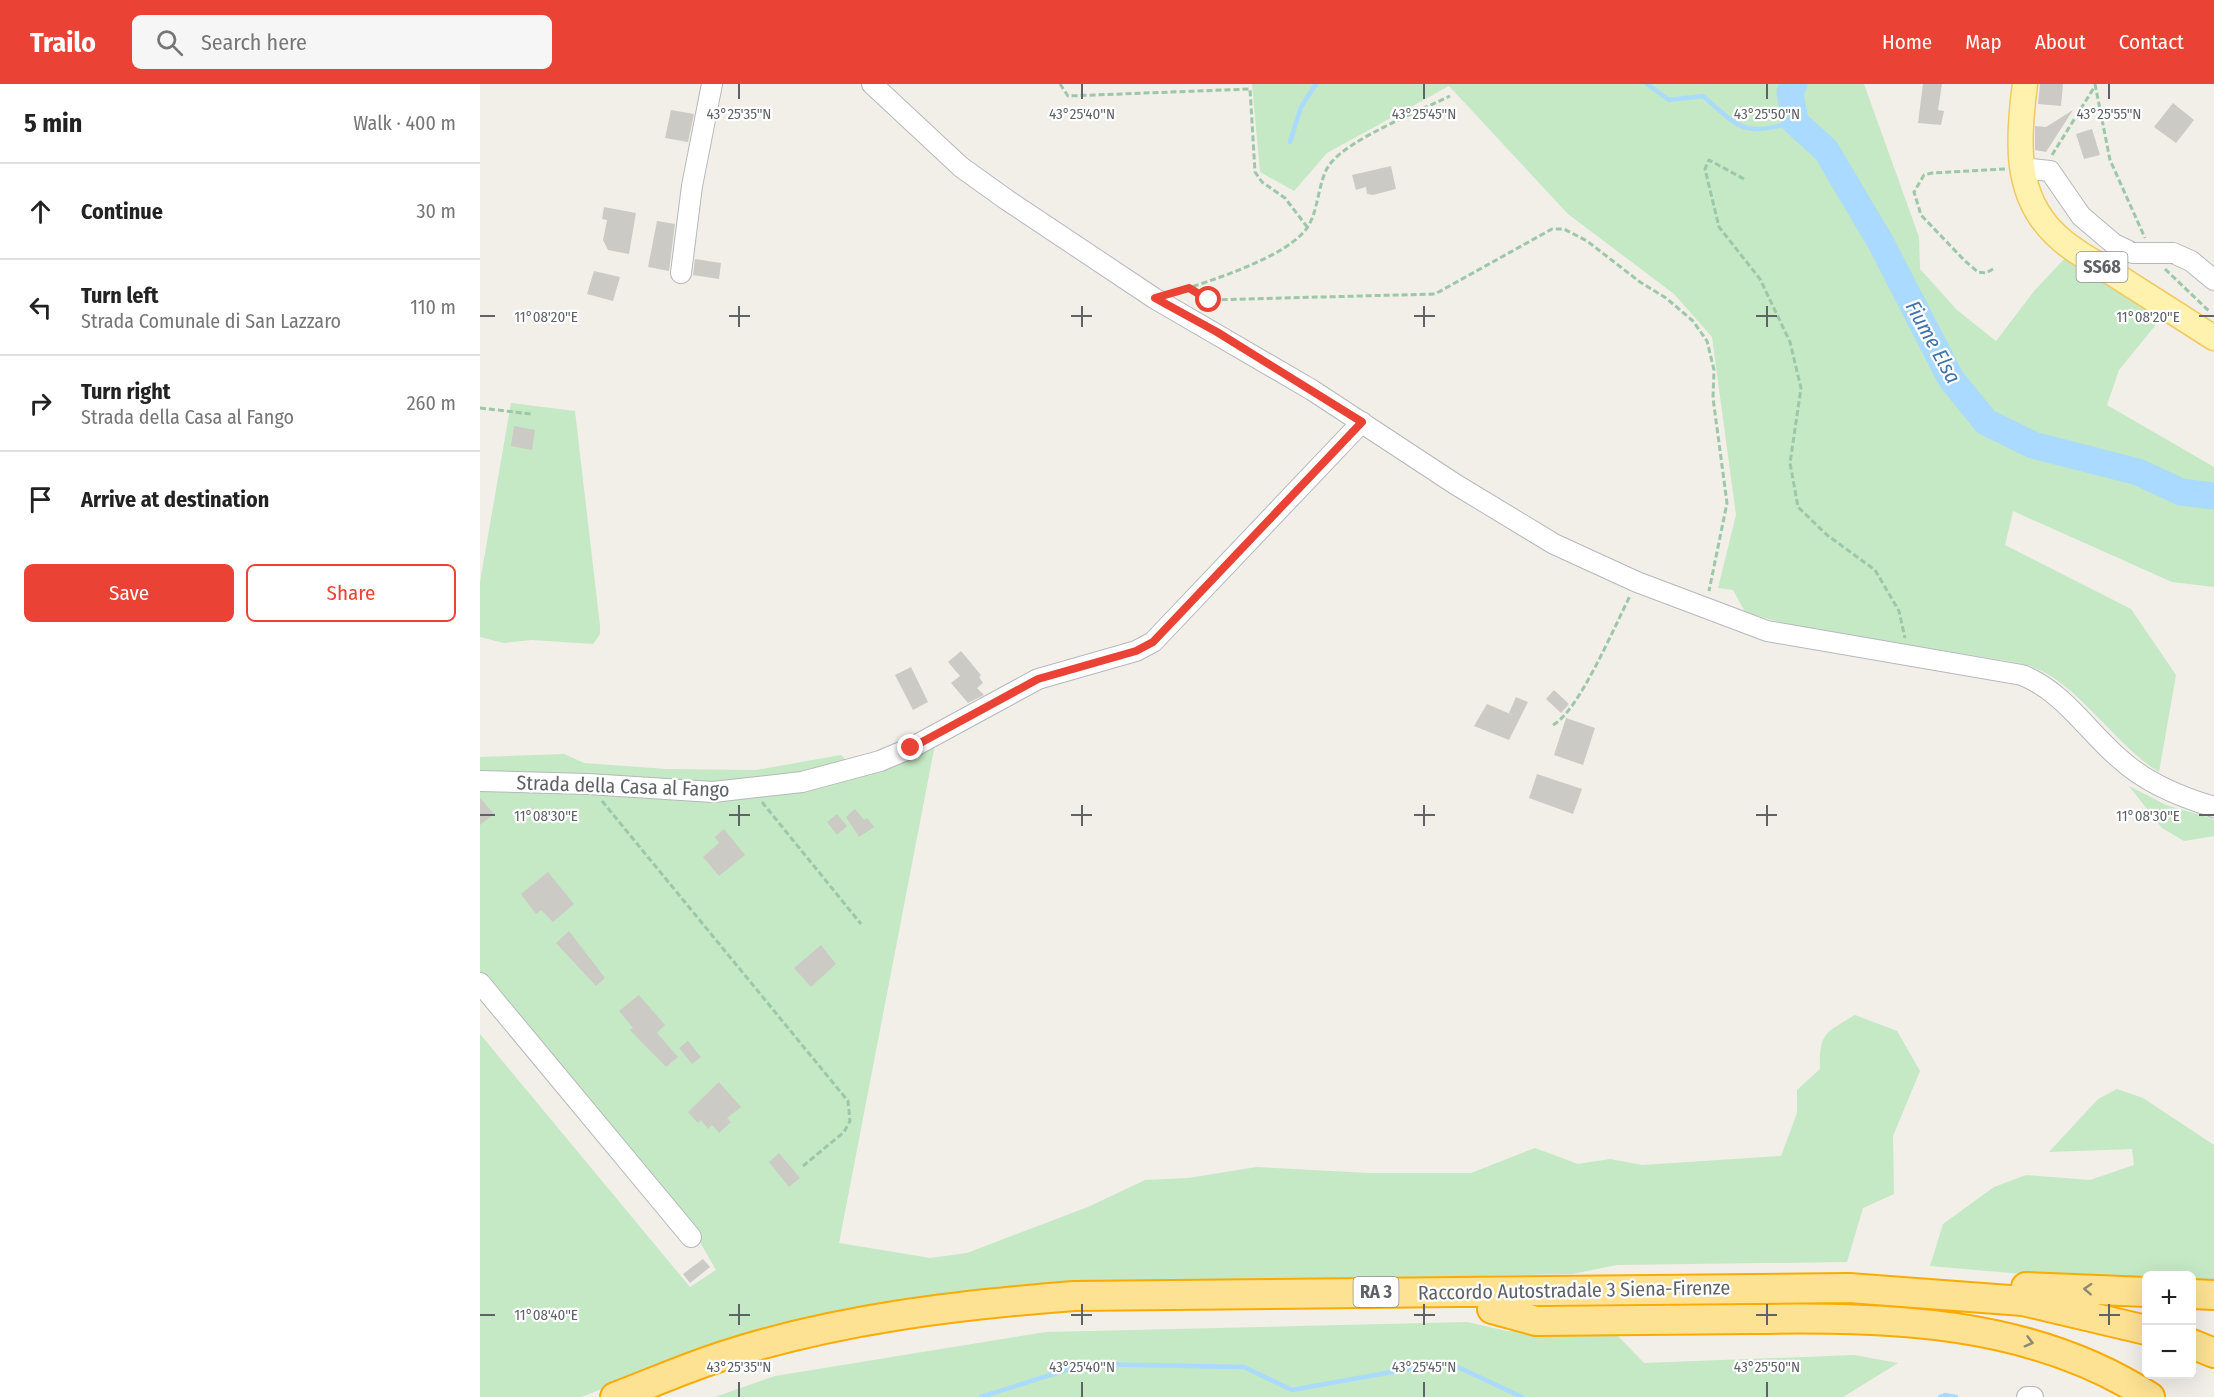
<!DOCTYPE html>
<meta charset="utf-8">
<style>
:root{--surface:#fff;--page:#f6f6f6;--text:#222;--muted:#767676;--line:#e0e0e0;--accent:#ea4335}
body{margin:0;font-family:"Fira Sans Condensed",sans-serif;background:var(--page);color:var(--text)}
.controls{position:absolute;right:18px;bottom:18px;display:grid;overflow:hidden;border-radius:9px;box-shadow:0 6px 24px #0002}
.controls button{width:54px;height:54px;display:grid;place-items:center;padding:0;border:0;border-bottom:2px solid var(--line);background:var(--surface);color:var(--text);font:30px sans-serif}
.stop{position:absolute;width:18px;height:18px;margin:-14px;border:4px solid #ea4335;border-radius:50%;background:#fff}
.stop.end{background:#ea4335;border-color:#fff;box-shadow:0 2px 6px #0008}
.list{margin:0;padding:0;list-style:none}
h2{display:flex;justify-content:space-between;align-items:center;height:78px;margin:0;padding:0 24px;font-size:26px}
h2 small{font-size:20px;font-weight:400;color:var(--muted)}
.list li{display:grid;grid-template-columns:39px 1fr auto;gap:18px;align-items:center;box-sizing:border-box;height:96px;padding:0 24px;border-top:2px solid var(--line)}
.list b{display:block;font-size:22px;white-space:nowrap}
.list p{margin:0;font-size:20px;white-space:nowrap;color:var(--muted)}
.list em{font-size:20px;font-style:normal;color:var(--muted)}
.actions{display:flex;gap:12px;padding:18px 24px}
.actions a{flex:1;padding:14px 0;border:2px solid var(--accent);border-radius:9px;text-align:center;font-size:21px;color:var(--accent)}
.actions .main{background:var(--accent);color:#fff}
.icon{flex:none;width:33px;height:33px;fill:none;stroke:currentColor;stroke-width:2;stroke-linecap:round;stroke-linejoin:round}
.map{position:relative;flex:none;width:1734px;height:1313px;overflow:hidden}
header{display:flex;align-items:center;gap:36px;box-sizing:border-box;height:84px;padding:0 30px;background:var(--accent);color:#fff}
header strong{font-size:28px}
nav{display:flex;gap:33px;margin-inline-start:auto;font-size:21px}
.search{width:420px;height:54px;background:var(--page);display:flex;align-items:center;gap:15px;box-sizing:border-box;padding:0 21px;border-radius:9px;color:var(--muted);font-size:22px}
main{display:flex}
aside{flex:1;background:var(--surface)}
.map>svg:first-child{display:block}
</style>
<header>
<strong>Trailo</strong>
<div class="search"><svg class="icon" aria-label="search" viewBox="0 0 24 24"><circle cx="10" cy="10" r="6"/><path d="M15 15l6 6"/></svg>Search here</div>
<nav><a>Home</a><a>Map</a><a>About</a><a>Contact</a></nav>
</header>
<main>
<aside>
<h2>5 min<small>Walk · 400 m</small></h2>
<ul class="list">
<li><svg class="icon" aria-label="ahead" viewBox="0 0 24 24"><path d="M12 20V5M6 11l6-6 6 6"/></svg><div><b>Continue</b></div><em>30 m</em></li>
<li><svg class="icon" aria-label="left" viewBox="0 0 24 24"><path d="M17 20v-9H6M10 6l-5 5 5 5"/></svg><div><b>Turn left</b><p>Strada Comunale di San Lazzaro</p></div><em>110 m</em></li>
<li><svg class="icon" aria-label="right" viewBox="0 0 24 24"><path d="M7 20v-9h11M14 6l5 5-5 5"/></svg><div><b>Turn right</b><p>Strada della Casa al Fango</p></div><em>260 m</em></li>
<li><svg class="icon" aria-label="arrive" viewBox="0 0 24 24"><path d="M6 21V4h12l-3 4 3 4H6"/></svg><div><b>Arrive at destination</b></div></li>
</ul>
<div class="actions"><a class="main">Save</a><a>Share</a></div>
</aside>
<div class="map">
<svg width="1734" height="1313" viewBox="0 0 1734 1313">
<rect width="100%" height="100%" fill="#f1efe8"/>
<!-- green -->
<path fill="#c5e8c5" d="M772,0H1384L1439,153L1440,185L1477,226L1516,257L1555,206L1588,171L1683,232L1639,286L1627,321L1734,383V503L1692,498L1533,427L1525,461L1651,525L1696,591L1679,688C1636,662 1599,601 1555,584C1547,580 1537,579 1528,577L1316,543L1265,528L1253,506L1238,504L1256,431L1232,253L1194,210L1088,130L969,2L847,69L814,107L780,88Z
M31,319L95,327L120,542V550L113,560L51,556L24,559L0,553V498Z
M456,655L359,1159L450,1174L487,1169L608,1123L665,1096L708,1094L777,1083L889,1089H991L1055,1064L1098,1080L1130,1075L1162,1081L1301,1072L1317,1029V1006L1340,985C1339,949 1345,949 1375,931L1417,947L1440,987L1413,1052L1414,1110L1383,1124L1367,1178L1137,1181L1092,1190L601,1200L190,1279L101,1313H0V950L210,1203L236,1186L216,1151L0,891V703L252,711Z
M84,670L104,679L186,685L276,686L361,671L369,679L305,694L246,700L0,690V673Z
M1649,702L1686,721L1734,735V752L1704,757L1682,744Z
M1637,1005L1663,1014L1734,1061V1198L1712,1197V1192H1666V1195L1542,1190L1450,1182L1463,1140L1514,1103L1546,1091L1610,1096L1654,1081L1652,1065L1569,1068L1618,1015Z
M987,1238L1027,1247L1138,1252L1164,1279L1374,1271L1418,1279L1363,1313H235L295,1292L566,1248Z"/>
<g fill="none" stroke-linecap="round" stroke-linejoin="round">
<!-- stream -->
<path stroke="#aadaff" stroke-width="4.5" d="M1167,0L1189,16L1223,12C1262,46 1262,52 1315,38
M810,58L821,23L836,0
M501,1313L605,1280L764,1283L812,1306L967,1278L1042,1313
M1460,1313L1465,1311L1476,1313"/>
<!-- river -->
<path stroke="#aadaff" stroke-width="27" d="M1314,0L1310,8L1315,38L1346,66L1401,159L1471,295L1506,338L1553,361L1658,388L1701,408L1734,412"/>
</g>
<!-- building -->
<path fill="#cccac5" d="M1443,0H1462L1458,26L1464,27L1461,41L1438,39Z
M1560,0H1583L1581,22L1558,20Z
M1693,19L1714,36L1696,59L1674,43Z
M191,26L214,30L208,58L185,54Z
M1593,26L1566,68L1555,66V42L1566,43Z
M1612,45L1620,71L1604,75L1596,50Z
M911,82L916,105L893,111L887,110L886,103L876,106L872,91Z
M124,123L156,129L149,170L128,166L123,156L127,136L122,135Z
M177,137L195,140L189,187L168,183Z
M215,175L241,179L239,195L213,191Z
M114,187L140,193L133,217L107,210Z
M34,342L55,346L52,366L31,362Z
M481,567L501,591L499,593L503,599L497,604L504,611L488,619L471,599L480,592L468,578Z
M431,583L448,618L433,626L415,591Z
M1074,606L1089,620L1081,629L1066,615Z
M1036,613L1048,618L1029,656L994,642L1007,620L1035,632L1029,629Z
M1086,634L1115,644L1103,681L1074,671Z
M1057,690L1102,705L1093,730L1049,714Z
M0,714L14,730L0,741Z
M375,725L384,736L387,734L394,743L379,753L366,733Z
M357,730L367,742L357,751L347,738Z
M244,745L265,771L239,792L223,773L239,759L235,753Z
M68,788L94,820L73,838L61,826L56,830L41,810Z
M89,847L125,894L116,902L76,859Z
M341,861L356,880L331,903L314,884Z
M159,911L185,941L177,949L198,973L186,983L150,946L153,944L139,927Z
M208,957L221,973L212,980L199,964Z
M239,998L261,1023L247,1034L251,1038L239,1049L232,1041L228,1045L221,1036L218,1039L208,1028Z
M299,1069L320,1094L309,1103L289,1078Z
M223,1175L230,1183L210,1199L203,1190Z"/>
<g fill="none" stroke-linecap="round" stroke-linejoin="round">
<!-- minor casing -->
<g stroke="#b5b8bc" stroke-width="22">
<path id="minor" d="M392,0L481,83L527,116L674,214L832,306L975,400L1074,460L1157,498L1287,547L1542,591C1584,608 1606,646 1640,675C1666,699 1700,713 1734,723
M1541,84L1570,87L1601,132L1634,160L1653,169
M1693,169L1711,177L1734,196
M201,189L212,102L232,0
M0,697L108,700L233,708L322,698L400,677L431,664L558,595L656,567L673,558L882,338
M0,899L211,1153
M1547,1313H1553"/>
</g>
<!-- major casing -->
<g stroke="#f2c960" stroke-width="27">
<path id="major" d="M1545,0C1538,53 1533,111 1576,151C1591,166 1611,176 1629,187C1664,209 1699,232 1734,254"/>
</g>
<!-- highway casing -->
<g stroke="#f9ab00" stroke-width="32">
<path id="highway" d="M1546,1203L1666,1208
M1712,1210L1734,1211
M1012,1225L1056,1237C1128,1237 1199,1236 1270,1235C1409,1233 1549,1235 1670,1313
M1712,1260L1734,1269
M135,1313C172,1299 208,1283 246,1271C358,1235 477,1221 594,1212L1369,1204L1543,1217L1666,1246"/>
</g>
<!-- path -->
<path stroke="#9cc7a9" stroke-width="3" stroke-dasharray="6 3" stroke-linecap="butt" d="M580,0L588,12L770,5L775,88L782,98L805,114L828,144
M1615,0L1630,76L1665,154
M1572,71L1615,2
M1264,95L1229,76L1225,85L1239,143L1280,195L1310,258L1321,304L1310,379L1318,423L1347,451L1395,486L1419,527L1425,554
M1513,185L1506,189L1498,188L1485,177L1441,131L1434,108L1444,91L1452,89L1525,85
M1685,185L1730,228
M709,204L729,216L955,210L1072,145H1084L1107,157L1160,198L1186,214L1213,237L1227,257L1234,286L1233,314L1247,419L1229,507
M696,208C730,197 807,173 827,144C839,127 838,95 850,80C870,54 940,27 970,12
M0,324L51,330
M1073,641C1099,627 1135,541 1150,512
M122,717L368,1017L370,1037L364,1048L323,1082
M282,718L381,840"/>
<!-- minor -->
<use href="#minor" stroke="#fff" stroke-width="20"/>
<!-- major -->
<use href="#major" stroke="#fff2af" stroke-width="24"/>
<!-- highway -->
<use href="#highway" stroke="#fde293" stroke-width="28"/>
<!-- minor-bridge casing -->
<g stroke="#b5b8bc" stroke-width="22" stroke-linecap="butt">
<path id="minor-bridge" d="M1653,169H1693"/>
</g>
<!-- minor-bridge -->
<use href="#minor-bridge" stroke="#fff" stroke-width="20"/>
</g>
<!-- one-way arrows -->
<defs><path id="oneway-chevron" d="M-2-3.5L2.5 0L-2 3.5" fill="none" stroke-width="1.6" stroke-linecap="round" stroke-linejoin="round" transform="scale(1.5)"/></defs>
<g stroke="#8e8975">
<use href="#oneway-chevron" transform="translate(1608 1205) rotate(-177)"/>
<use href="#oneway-chevron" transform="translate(1549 1258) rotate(15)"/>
</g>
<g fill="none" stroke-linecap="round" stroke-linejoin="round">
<!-- route -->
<path stroke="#ea4335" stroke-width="8" d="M431,664L558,595L656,567L673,558L882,338L737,248L675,214L709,204L729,216"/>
</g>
<!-- ticks -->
<path fill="none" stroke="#5f6368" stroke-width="2" d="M259,0V15M602,0V15M944,0V15M1287,0V15M1629,0V15M259,222V243M602,222V243M944,222V243M1287,222V243M0,232H15M249,232H270M591,232H612M934,232H955M1276,232H1297M1719,232H1734M259,721V742M602,721V742M944,721V742M1287,721V742M0,731H15M249,731H270M591,731H612M934,731H955M1276,731H1297M1719,731H1734M259,1220V1241M602,1220V1241M944,1220V1241M1287,1220V1241M1629,1220V1241M0,1231H15M249,1231H270M591,1231H612M934,1231H955M1276,1231H1297M1619,1231H1640M259,1298V1313M602,1298V1313M944,1298V1313M1287,1298V1313"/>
<g text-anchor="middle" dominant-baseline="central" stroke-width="4.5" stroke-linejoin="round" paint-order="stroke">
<!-- shield labels -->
<g fill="#fff" stroke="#8f9295" stroke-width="1.5">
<rect x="1596.5" y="168" width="51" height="30" rx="4.5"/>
<rect x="873.5" y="1193" width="45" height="30" rx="4.5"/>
</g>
<g font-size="18" font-weight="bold" fill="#5f6368">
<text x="1622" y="183">SS68</text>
<text x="896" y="1208">RA 3</text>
</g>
<!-- street labels -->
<g font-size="20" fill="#5f6368" stroke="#fff">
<text transform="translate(143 702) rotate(2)">Strada della Casa al Fango</text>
<text transform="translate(1094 1206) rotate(-1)">Raccordo Autostradale 3 Siena-Firenze</text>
</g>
<!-- water labels -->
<g font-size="21" font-style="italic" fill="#4174aa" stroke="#fff">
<text transform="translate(1453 258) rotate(61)">Fiume Elsa</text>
</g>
</g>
<g font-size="15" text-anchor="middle" fill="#5f6368" stroke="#fff" stroke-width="4.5" stroke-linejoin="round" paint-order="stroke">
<text x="259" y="35">43°25'35"N</text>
<text x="602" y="35">43°25'40"N</text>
<text x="944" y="35">43°25'45"N</text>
<text x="1287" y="35">43°25'50"N</text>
<text x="1629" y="35">43°25'55"N</text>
<text x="1668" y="238">11°08'20"E</text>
<text x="66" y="238">11°08'20"E</text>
<text x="1668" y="737">11°08'30"E</text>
<text x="66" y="737">11°08'30"E</text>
<text x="66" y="1236">11°08'40"E</text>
<text x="259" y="1288">43°25'35"N</text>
<text x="602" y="1288">43°25'40"N</text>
<text x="944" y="1288">43°25'45"N</text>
<text x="1287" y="1288">43°25'50"N</text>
</g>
</svg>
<div class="controls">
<button>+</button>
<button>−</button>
</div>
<div class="stop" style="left:729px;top:216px"></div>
<div class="stop end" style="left:431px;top:664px"></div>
</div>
</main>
